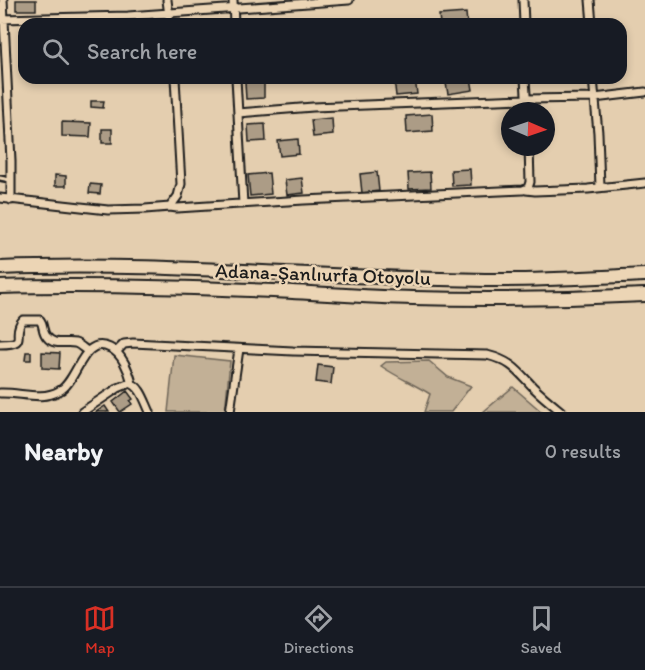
<!DOCTYPE html>
<meta charset="utf-8">
<style>
:root{--surface:#171b24;--page:#242831;--text:#f1f3f6;--muted:#9ea1a6;--line:#363941;--accent:#d93025}
body{margin:0;font-family:Itim,sans-serif;background:var(--page);color:var(--text)}
.compass{position:absolute;left:501px;top:102px;width:54px;height:54px;border-radius:50%;background:var(--surface);box-shadow:0 3px 9px #0003;rotate:92deg}
.list{margin:0;padding:0;list-style:none}
h2{display:flex;justify-content:space-between;align-items:center;height:78px;margin:0;padding:0 24px;font-size:26px}
h2 small{font-size:20px;font-weight:400;color:var(--muted)}
.icon{flex:none;width:33px;height:33px;fill:none;stroke:currentColor;stroke-width:2;stroke-linecap:round;stroke-linejoin:round}
.map{position:relative;flex:none;width:645px;height:412px;overflow:hidden}
.search{position:absolute;background:var(--surface);box-shadow:0 3px 9px #0003;left:18px;right:18px;top:18px;height:66px;display:flex;align-items:center;gap:15px;box-sizing:border-box;padding:0 21px;border-radius:18px;color:var(--muted);font-size:22px}
.sheet{height:174px;background:var(--surface)}
nav{display:flex;justify-content:space-around;align-items:center;box-sizing:border-box;height:84px;border-top:2px solid var(--line);background:var(--surface);font-size:16px;color:var(--muted)}
nav a{display:grid;justify-items:center;gap:3px}
nav .on{color:var(--accent)}
.map>svg:first-child{display:block}
</style>
<div class="map">
<svg width="645" height="412" viewBox="0 0 645 412">
<rect width="100%" height="100%" fill="#e4ceaf"/>
<filter id="ink" filterUnits="userSpaceOnUse"><feTurbulence type="fractalNoise" baseFrequency=".0167" numOctaves="2"/><feDisplacementMap in="SourceGraphic" scale="12" xChannelSelector="R" yChannelSelector="G"/><feConvolveMatrix kernelMatrix="1 2 1 2 8 2 1 2 1" color-interpolation-filters="sRGB"/></filter>
<g filter="url(#ink)">
<!-- green -->
<path fill="#c2b096" stroke="#6f6659" stroke-width="1.5" d="M174,355L230,361L225,412H168Z
M429,361L448,377L471,386L451,412H424L430,394C414,384 397,377 381,366L386,362Z
M513,387L542,412H483Z"/>
<!-- building -->
<path fill="#ac9c86" stroke="#1c1c1c" stroke-width="1.5" d="M16,0H36V10H16Z
M466,13L467,24H440L439,15Z
M394,78H415L417,94L396,96Z
M445,78H471L473,90L448,94Z
M264,81V98L246,99L245,82Z
M91,101H104L103,108L91,107Z
M432,114L433,131L407,133L406,116Z
M332,118L333,135L313,137L311,120Z
M62,122L91,123L90,137L62,136Z
M265,124L266,141L249,142L248,125Z
M102,129H112V143H102Z
M298,139L299,154L280,156L278,141Z
M470,169L471,185L452,186L451,170Z
M377,172L379,191L362,193L360,174Z
M430,172L431,188L409,189L408,173Z
M269,173L271,194L250,196L248,175Z
M55,175L66,176V186H55Z
M302,178L304,193L287,195L285,180Z
M90,184L101,185L100,194L89,193Z
M26,352H31V360H25Z
M42,352L60,353L59,369L42,368Z
M318,365L333,367L331,384L316,382Z
M127,391L133,399L130,401L132,404L120,412L113,402Z
M105,406L109,412H96Z"/>
<g fill="none" stroke-linecap="round" stroke-linejoin="round">
<!-- lane casing -->
<g stroke="#1c1c1c" stroke-width="8">
<path id="lane" d="M0,178L10,180"/>
</g>
<!-- street casing -->
<g stroke="#1c1c1c" stroke-width="11">
<path id="street" d="M3,0L11,161V200
M167,0L170,24
M233,0L234,24
M523,0L524,24
M590,0L592,24
M0,19L128,16L349,0
M236,78L243,204
M525,78L527,111
M593,78L598,133L600,187
M238,113L313,107L526,99L594,98L645,92
M526,190L535,191L588,189L645,183
M0,198L108,210L145,209L170,207L178,196L181,184L175,78
M170,207L177,208L304,200L523,190L528,188L530,182L529,147
M0,344C31,344 10,334 23,320H40C44,325 42,332 47,337C54,346 65,341 75,343C79,344 83,348 87,351
M116,352L124,344L133,343L293,351L487,355C511,361 517,370 533,387C542,396 552,404 562,412
M0,393C20,392 41,401 59,391C78,382 82,334 110,348C122,353 129,371 132,383
M82,412L118,388L130,383C141,386 145,402 150,412
M230,412L239,349"/>
</g>
<!-- highway casing -->
<g stroke="#1c1c1c" stroke-width="16">
<path id="highway" d="M0,268C168,261 336,280 504,280C551,280 598,277 645,275
M0,287C91,284 182,287 273,291C319,293 366,297 413,298C491,300 568,299 645,295"/>
</g>
<!-- lane -->
<use href="#lane" stroke="#ecd5b5" stroke-width="3"/>
<!-- street -->
<use href="#street" stroke="#ecd5b5" stroke-width="7"/>
<!-- highway -->
<use href="#highway" stroke="#ecd5b5" stroke-width="12"/>
</g>
</g>
<g text-anchor="middle" dominant-baseline="central" stroke-width="5" stroke-linejoin="round" paint-order="stroke">
<!-- street labels -->
<g font-size="20" fill="#1c1c1c" stroke="#ecd5b5">
<text transform="translate(323 274) rotate(2)">Adana-Şanlıurfa Otoyolu</text>
</g>
</g>
</svg>
<svg class="compass" viewBox="-18 -18 36 36"><path d="M0-13l5 13h-10z" fill="#e53935"/><path d="M0 13l5-13h-10z" fill="#9ea1a6"/></svg>
<div class="search"><svg class="icon" aria-label="search" viewBox="0 0 24 24"><circle cx="10" cy="10" r="6"/><path d="M15 15l6 6"/></svg>Search here</div>
</div>
<section class="sheet">
<h2>Nearby<small>0 results</small></h2>
<ul class="list">
</ul>
</section>
<nav>
<a class="on"><svg class="icon" aria-label="map" viewBox="0 0 24 24"><path d="M3 6l6-2 6 2 6-2v14l-6 2-6-2-6 2zM9 4v14M15 6v14"/></svg>Map</a>
<a><svg class="icon" aria-label="directions" viewBox="0 0 24 24"><path d="M12 3l9 9-9 9-9-9zM9 14v-3h6M13 9l2 2-2 2"/></svg>Directions</a>
<a><svg class="icon" aria-label="saved" viewBox="0 0 24 24"><path d="M7 4h10v16l-5-4-5 4z"/></svg>Saved</a>
</nav>
